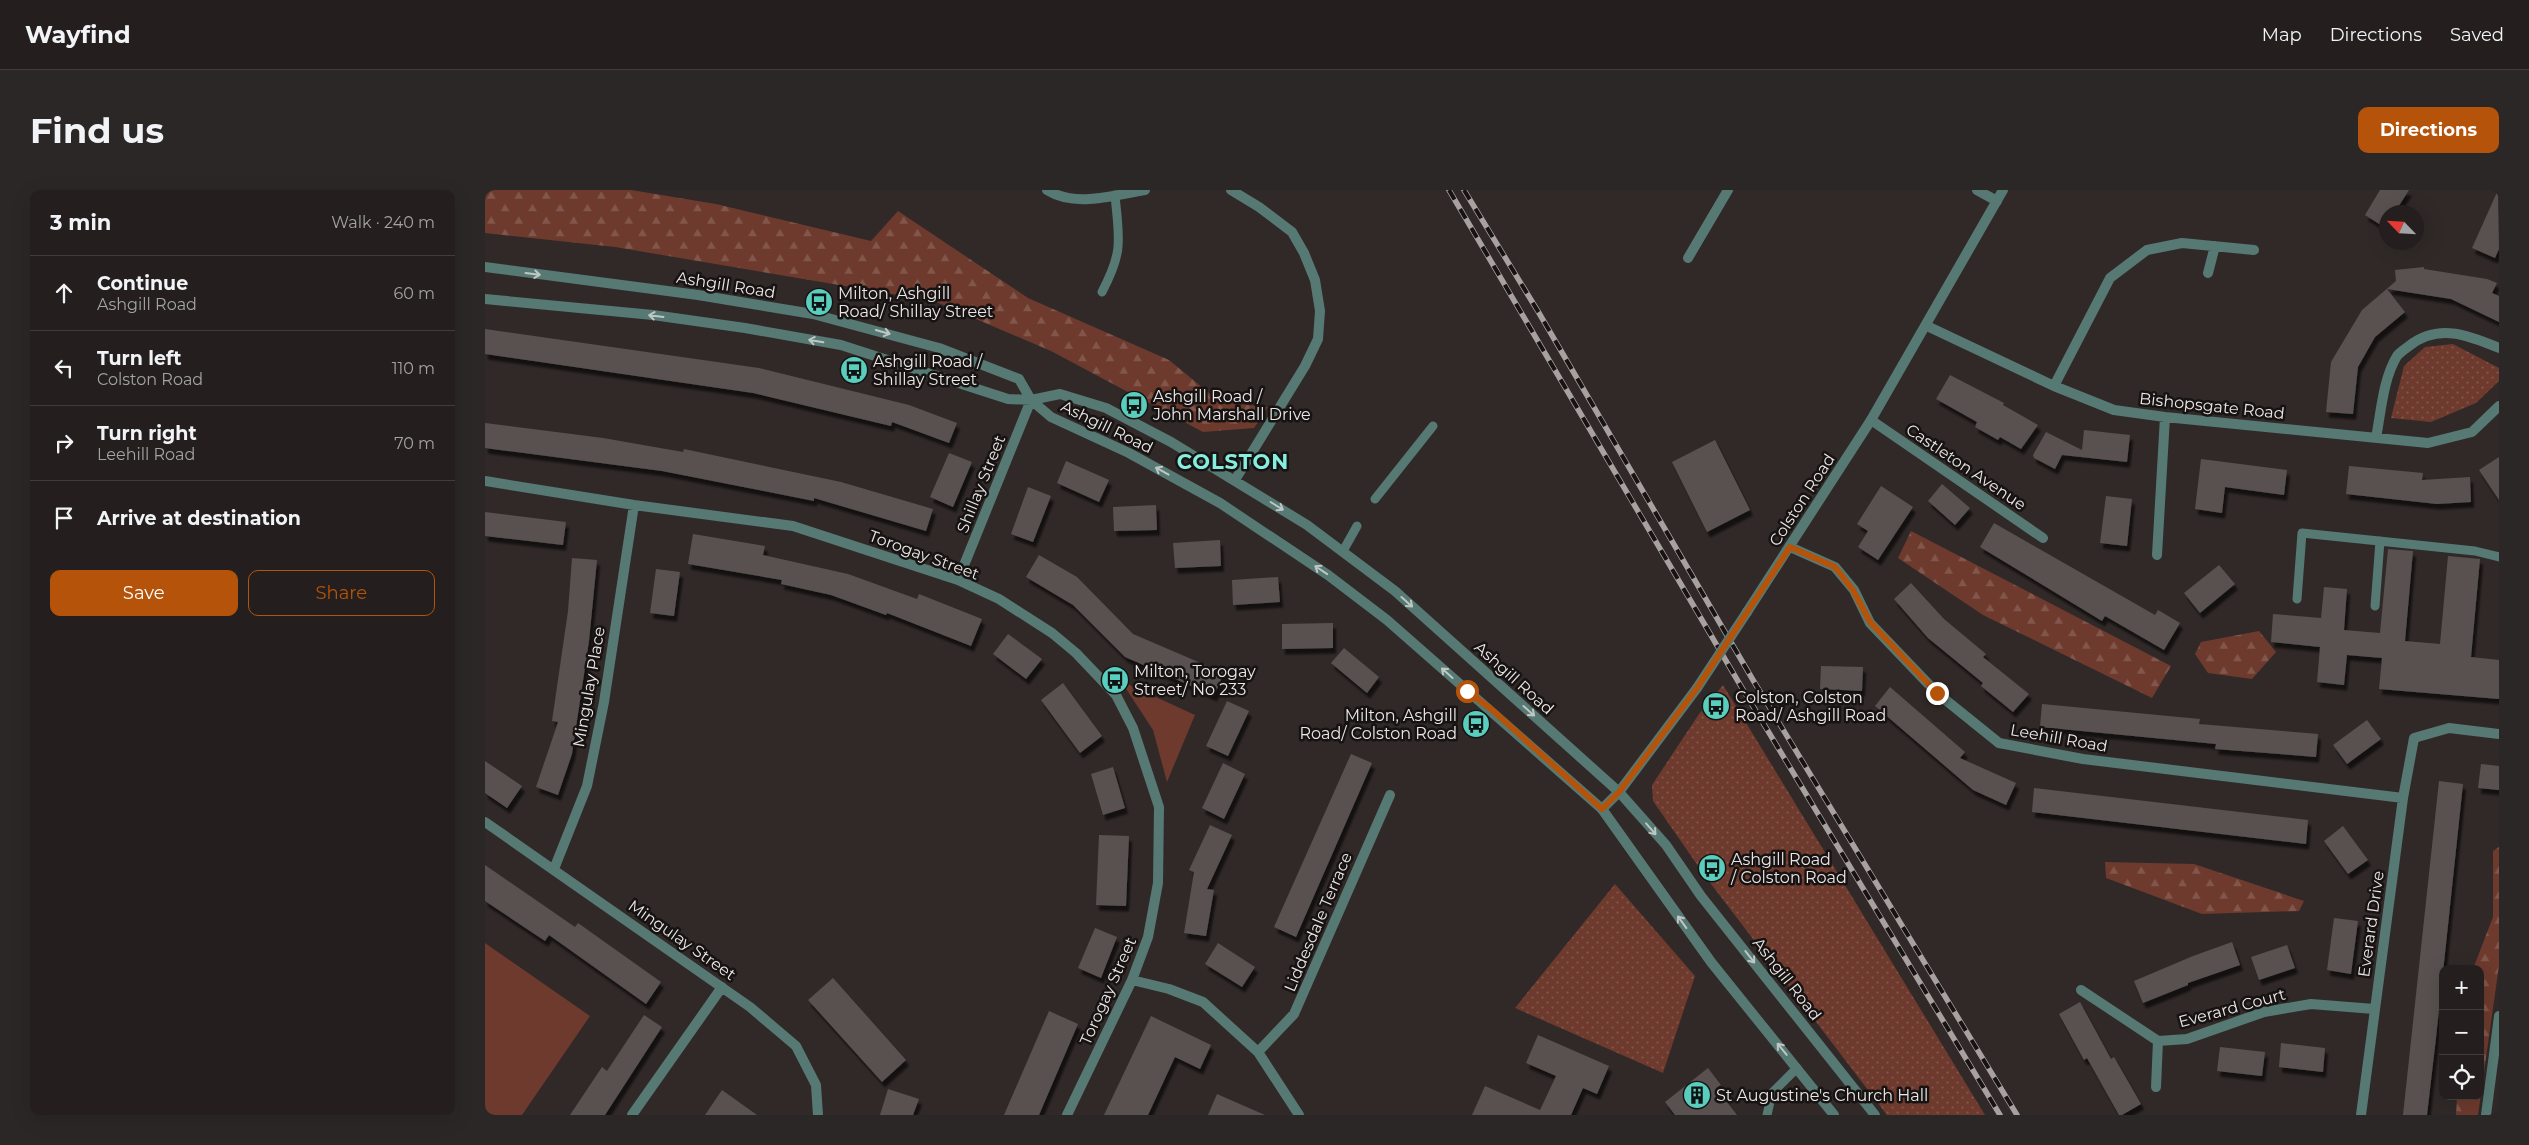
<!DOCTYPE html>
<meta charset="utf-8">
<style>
:root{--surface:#241f1e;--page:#2c2727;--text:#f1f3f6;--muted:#a3a2a4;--line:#413d3c;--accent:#b45309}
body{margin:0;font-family:Montserrat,sans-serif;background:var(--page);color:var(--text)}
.controls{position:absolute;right:15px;bottom:15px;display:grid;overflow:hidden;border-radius:10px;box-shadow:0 5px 20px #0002}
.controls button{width:45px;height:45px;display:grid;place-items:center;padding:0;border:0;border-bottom:1px solid var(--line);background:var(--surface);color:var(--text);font:25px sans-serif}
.compass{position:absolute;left:1894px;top:15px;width:45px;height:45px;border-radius:50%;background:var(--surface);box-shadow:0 5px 20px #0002;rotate:295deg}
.stop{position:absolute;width:15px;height:15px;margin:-11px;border:4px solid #b45309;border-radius:50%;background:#fff}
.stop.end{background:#b45309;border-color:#fff;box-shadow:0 1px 5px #0008}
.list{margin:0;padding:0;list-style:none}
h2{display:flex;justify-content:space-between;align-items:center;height:65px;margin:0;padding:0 20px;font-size:21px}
h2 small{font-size:16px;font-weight:400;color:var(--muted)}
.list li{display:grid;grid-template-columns:32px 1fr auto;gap:15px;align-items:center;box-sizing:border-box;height:75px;padding:0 20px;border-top:1px solid var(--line)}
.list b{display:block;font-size:19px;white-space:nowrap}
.list p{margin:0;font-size:16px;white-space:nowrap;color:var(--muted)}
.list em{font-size:16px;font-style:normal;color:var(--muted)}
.actions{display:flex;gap:10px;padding:15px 20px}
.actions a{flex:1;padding:11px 0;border:1px solid var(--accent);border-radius:10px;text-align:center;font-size:18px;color:var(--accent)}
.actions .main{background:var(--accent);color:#fff}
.icon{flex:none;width:28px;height:28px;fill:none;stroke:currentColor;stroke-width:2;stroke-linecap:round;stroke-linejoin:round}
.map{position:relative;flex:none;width:2014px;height:925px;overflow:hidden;border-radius:10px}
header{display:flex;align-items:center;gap:30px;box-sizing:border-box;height:70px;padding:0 25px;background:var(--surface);border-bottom:1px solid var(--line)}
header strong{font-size:24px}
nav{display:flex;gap:28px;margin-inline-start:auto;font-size:18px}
.intro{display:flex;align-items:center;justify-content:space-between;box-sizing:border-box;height:120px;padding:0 30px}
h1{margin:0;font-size:35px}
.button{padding:12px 22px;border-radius:10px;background:var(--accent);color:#fff;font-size:18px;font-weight:700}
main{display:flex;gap:30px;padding:0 30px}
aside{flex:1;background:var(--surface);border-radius:10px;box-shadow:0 5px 20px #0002}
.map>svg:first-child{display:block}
</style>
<header>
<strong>Wayfind</strong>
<nav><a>Map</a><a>Directions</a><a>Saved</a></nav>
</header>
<div class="intro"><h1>Find us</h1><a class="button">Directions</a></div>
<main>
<aside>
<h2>3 min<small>Walk · 240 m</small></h2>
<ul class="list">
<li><svg class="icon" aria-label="ahead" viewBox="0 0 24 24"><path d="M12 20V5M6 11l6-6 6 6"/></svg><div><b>Continue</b><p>Ashgill Road</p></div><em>60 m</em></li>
<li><svg class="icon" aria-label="left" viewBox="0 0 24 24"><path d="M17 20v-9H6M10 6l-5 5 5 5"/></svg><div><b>Turn left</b><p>Colston Road</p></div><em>110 m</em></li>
<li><svg class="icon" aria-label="right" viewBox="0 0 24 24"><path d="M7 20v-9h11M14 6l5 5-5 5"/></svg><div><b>Turn right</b><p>Leehill Road</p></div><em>70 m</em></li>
<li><svg class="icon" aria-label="arrive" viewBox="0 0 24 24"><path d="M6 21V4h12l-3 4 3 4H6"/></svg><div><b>Arrive at destination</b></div></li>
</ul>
<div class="actions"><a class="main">Save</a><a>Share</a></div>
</aside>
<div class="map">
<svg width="2014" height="925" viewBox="0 0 2014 925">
<defs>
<pattern id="grass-dots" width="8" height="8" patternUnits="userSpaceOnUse" patternTransform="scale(1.25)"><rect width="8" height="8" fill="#6d3a2d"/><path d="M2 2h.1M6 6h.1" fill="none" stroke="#82564b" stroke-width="1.8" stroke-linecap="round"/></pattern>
<pattern id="forest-firs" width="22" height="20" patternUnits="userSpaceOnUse" patternTransform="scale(1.25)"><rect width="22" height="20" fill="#6d3a2d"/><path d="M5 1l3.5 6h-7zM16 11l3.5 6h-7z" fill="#82564b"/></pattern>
<filter id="shadow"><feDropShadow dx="3" dy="5.5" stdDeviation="1" flood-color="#0009"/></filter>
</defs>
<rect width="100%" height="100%" fill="#302928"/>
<!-- grass -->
<path fill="url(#grass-dots)" d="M1968,154L2014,178V191L1991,213L1946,232L1906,228L1919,176L1940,157Z
M1238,495L1500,925H1402L1220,686L1168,611L1167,595L1214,524Z
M1130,694L1210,786L1178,883L1030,818Z"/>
<!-- forest -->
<path fill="url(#forest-firs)" d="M0,0H146L231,14L386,51L413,21L543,108L684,170L735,212L783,217L769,238L718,242L566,161L449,111L130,57L0,43Z
M1426,341L1686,476L1667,508L1498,425L1413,368Z
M1774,441L1791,462L1767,489L1723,483L1710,464L1716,452Z
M2014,657V775L1993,925H1971L1972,906H1995V779H1988L2008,727V661Z
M1620,672L1709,674L1819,711L1814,721L1717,724L1621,688Z"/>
<!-- park -->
<path fill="#6d3a2d" d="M636,491L710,525L682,592L668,540Z
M0,753L105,826L37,925H0Z"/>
<!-- building -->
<path fill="#58514f" filter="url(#shadow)" d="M1895,0H1924L1910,22H1902V39L1880,25Z
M2013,0L2014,59L2010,68L1987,58Z
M1939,77V79L2002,89L2012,93L2007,103L2014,106V132L1966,109L1902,99L1920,122L1890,147L1873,177L1868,224L1841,222L1846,172L1877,120L1911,91L1910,80Z
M0,139L274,178L424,215L472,233L464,253L407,232L406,236L268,203L0,164Z
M1465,185L1519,213L1518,215L1553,235L1536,259L1515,247L1513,250L1490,237L1492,232L1451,209Z
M0,233L118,248L198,262L199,259L356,292L448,319L441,341L329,308V311L177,281L0,258Z
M1599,240L1645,245L1642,272L1577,265L1570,279L1549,268L1548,265L1561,242L1597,260Z
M1230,250L1265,320L1222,342L1187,272Z
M464,263L487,272L468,317L445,307Z
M2014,267V310L1994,280Z
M1716,269L1802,280L1799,305L1740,297L1737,323L1710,319Z
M581,271L624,290L614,312L572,293Z
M1864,276L1938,283L1937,290L1985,287L1986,312L1952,314L1861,304Z
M1457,294L1485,318L1470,335L1443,311Z
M1396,296L1428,317L1393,370L1373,357L1383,341L1372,334Z
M543,297L566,306L548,352L526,344Z
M1621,306L1647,309L1642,356L1615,353Z
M671,315L672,340L629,341L628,317Z
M0,322L81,332L78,355L0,346Z
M1509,333L1670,425L1673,420L1695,433L1679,460L1620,426L1617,431L1495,357Z
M208,344L280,356L278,365L363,384L432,409L434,404L497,429L486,456L402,423L401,425L346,405L296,394L297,390L203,374Z
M735,350L736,376L690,378L688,353Z
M1903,359L1928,361L1920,451L1955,454L1963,366L1995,369L1986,467L2014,470V509L1894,499L1897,468L1862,465L1859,495L1832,492L1835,457L1786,452L1788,424L1836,428L1839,397L1862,399L1859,440L1895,443Z
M554,365L592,387L648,444L739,483L729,506L640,467L588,415L541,387Z
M87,368L112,370L104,451L87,564L73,605L51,597L73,532L67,531L83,421Z
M1734,375L1750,394L1715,423L1699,403Z
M171,379L195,382L189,426L165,423Z
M793,387L795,412L748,415L747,390Z
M1426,393L1459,429L1501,464L1498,467L1544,504L1528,522L1496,496L1498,493L1443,448L1409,409Z
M848,433V458L797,459V434Z
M523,444L557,469L541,489L508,464Z
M859,458L894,487L882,503L846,473Z
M1336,476L1378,477L1377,501L1335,499Z
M578,493L617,546L595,563L556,510Z
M1405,497L1480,562L1475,568L1531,593L1521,615L1488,600L1390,516Z
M742,511L764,521L743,566L721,556Z
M1557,514L1715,529L1714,534L1833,544L1831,567L1730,559L1731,554L1555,537Z
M1882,530L1896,549L1862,574L1848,555Z
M866,564L887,573L811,747L789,737Z
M0,571L37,596L22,618L0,603Z
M738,573L760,584L739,629L717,618Z
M1996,574L2014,576V600L1993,598Z
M628,577L640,618L618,625L606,584Z
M1954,591L1978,594L1951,848L1942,925H1918Z
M1549,598L1823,630L1821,654L1547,622Z
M725,635L747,645L722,699L729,700L721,746L699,743L709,682L704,680Z
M1858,636L1883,670L1863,684L1839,651Z
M614,645L644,646L641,716L611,715Z
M0,675L90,737L93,733L176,792L161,814L64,745L60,751L0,711Z
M1849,728L1873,731L1866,784L1842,780Z
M610,738L632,747L616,788L593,778Z
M1747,752L1755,775L1703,793V795L1658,813L1649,791L1708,766Z
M733,753L770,777L757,797L720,774Z
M1802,755L1810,778L1774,790L1766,767Z
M348,788L421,870L397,892L323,810Z
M1595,812L1626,869L1629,867L1656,914L1637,925H1634L1602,868L1599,870L1574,824Z
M564,821L593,834L554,925H519Z
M159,825L177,837L120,925H85L117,877L122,881Z
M666,826L726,855L715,879L690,867L663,925H619Z
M1053,845L1124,876L1112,904L1098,898L1086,925H987L1000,896L1055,920L1071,886L1041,873Z
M1796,853L1840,858L1838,882L1794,877Z
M1735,857L1780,862L1777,886L1732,881Z
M1223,878L1236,895L1231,898L1252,925H1190L1180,912Z
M403,899L434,909L428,925H395Z
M237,900L272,925H220Z
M732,904L780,925H723Z"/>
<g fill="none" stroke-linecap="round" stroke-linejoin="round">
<!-- service -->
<path stroke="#567973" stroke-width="9" d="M617,102C639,60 634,50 630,5
M890,309L948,236
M858,361L872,336
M1812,409L1817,343L1990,361L2014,367
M1890,416L1895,351
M1282,925L1287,903L1312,878"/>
<!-- minor -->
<path stroke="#567973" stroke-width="10" d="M562,0C591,18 629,5 660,0
M746,0L774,17L807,42L819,63L830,90L835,121L833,149L820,176L750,290
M1492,0L1512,11
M1203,68L1243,0
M0,77L213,105L328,124L454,158L534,189L546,210L566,227L644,263L735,313L843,385L902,430L1117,619
M1723,83L1730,56
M0,109L168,125L260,138L356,155L523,209L546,210L575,204L621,218L686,252L822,335L910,401L1134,602
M1442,136L1569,196L1629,220L1680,227L1943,253L1987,242L2014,216
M1569,196L1625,88L1662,60L1697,53L1769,60
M1386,230L1558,348
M1891,248C1896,222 1898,189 1912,166C1915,162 1920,159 1924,156C1953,133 1983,145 2014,158
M0,291L149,315L308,336L473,390L514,409L567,443L591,463L631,505L648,538L674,617L673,693L663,747L647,790L582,925
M1305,357L1350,377L1369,400L1385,433L1452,503L1514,553L1598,569L1918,608
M1672,365L1680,227
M473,390L546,210
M0,632L265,817L311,856L331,895L333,925
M69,679L102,596L119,512L149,315
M647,790L684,799L718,812L773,862L814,925
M1596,800L1673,851L1702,849L1779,822L1826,814L1889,819
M773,862L809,824L905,605
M1671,897L1673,851
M147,925L237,797
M1876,925L1918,608L1929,548L1964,538L2014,544
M2001,925L2014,826"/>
<!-- tertiary -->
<path stroke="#567973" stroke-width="10" d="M1262,422L1386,230L1518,0
M1212,498L1134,602L1117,619L1226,772L1349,925
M1134,602L1181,655L1216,706L1390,925"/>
<!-- rail casing -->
<g stroke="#a7a1a0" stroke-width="5.5">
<path id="rail" d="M964,0L1257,498L1515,925
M979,0L1054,123L1268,490L1532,925"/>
</g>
<!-- rail -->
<use href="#rail" stroke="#161312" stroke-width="4" stroke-dasharray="11" stroke-linecap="butt"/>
<!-- tertiary-bridge -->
<path stroke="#567973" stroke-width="10" d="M1212,498L1262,422"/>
</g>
<!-- one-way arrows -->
<defs><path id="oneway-shaft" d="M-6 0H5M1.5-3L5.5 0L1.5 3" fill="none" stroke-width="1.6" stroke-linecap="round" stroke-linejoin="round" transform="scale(1.25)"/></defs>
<g stroke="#bfc6c4">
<use href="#oneway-shaft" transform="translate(48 84) rotate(7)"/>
<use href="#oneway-shaft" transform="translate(171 126) rotate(-173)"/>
<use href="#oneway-shaft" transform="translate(398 142) rotate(16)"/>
<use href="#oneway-shaft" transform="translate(331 151) rotate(-170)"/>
<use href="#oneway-shaft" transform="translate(677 281) rotate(-151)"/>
<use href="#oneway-shaft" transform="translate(792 316) rotate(32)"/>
<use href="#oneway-shaft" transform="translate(836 380) rotate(-146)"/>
<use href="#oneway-shaft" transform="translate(922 412) rotate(42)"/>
<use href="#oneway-shaft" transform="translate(962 483) rotate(-138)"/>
<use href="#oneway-shaft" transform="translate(1044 521) rotate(42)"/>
<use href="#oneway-shaft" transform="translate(1166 639) rotate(49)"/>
<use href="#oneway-shaft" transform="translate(1197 732) rotate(-126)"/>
<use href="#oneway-shaft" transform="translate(1265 767) rotate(52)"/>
<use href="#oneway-shaft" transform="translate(1297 859) rotate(-129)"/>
</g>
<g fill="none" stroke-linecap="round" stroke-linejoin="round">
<!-- route -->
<path stroke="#b45309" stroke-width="6" d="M982,501L1006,519L1117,619L1134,602L1212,498L1305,357L1350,377L1368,400L1385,432L1452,503"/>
</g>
<!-- icons -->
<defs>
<g id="bus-disc" transform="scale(1.4375)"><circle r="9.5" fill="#59cebe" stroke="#161312"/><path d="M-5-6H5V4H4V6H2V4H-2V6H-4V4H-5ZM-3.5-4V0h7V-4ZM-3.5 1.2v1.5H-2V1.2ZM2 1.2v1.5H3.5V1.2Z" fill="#111"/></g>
<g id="building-disc" transform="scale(1.4375)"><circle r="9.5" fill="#59cebe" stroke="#161312"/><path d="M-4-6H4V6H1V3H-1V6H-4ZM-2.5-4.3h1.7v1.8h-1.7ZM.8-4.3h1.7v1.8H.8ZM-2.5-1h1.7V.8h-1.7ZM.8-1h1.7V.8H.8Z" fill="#111"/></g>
</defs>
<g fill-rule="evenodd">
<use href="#bus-disc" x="334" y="112"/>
<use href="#bus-disc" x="369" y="180"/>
<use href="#bus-disc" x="649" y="215"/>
<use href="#bus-disc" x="630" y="490"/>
<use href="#bus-disc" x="1231" y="516"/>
<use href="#bus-disc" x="991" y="534"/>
<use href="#bus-disc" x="1227" y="678"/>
<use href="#building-disc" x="1212" y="905"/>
</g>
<g text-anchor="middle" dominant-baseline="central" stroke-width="5" stroke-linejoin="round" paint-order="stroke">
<!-- street labels -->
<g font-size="16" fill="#ece7e6" stroke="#161312">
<text transform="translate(241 95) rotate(9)">Ashgill Road</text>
<text transform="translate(1727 216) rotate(6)">Bishopsgate Road</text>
<text transform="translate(622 237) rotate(26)">Ashgill Road</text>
<text transform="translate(1481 277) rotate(34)">Castleton Avenue</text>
<text transform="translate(496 294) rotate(-68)">Shillay Street</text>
<text transform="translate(1317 310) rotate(-57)">Colston Road</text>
<text transform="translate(439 365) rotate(20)">Torogay Street</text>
<text transform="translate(1029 488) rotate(42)">Ashgill Road</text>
<text transform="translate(104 497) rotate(-80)">Mingulay Place</text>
<text transform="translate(1574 548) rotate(10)">Leehill Road</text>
<text transform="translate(833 732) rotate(-67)">Liddesdale Terrace</text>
<text transform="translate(1886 734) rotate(-82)">Everard Drive</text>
<text transform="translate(197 750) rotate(35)">Mingulay Street</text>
<text transform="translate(1302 789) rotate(52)">Ashgill Road</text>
<text transform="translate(623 801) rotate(-66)">Torogay Street</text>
<text transform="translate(1747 818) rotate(-15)">Everard Court</text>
</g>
<!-- poi labels -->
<g font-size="16" fill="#ece7e6" stroke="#161312" text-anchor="start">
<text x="353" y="103">Milton, Ashgill<tspan x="353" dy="18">Road/ Shillay Street</tspan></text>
<text x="388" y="171">Ashgill Road /<tspan x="388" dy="18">Shillay Street</tspan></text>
<text x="668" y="206">Ashgill Road /<tspan x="668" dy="18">John Marshall Drive</tspan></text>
<text x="649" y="481">Milton, Torogay<tspan x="649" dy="18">Street/ No 233</tspan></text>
<text x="1250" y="507">Colston, Colston<tspan x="1250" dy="18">Road/ Ashgill Road</tspan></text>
<text x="972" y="525" text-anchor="end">Milton, Ashgill<tspan x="972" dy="18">Road/ Colston Road</tspan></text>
<text x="1246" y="669">Ashgill Road<tspan x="1246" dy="18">/ Colston Road</tspan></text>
<text x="1231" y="905">St Augustine's Church Hall</text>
</g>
<!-- district labels -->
<g font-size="21" font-weight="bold" letter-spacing="1" fill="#86eede" stroke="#161312">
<text x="748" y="271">COLSTON</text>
</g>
</g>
</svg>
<div class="controls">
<button>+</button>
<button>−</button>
<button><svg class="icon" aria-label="locate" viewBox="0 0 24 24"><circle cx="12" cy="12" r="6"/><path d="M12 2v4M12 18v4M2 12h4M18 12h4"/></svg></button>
</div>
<svg class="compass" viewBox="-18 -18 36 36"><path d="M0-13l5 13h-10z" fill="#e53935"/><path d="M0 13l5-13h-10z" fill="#a3a2a4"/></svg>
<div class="stop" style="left:982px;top:501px"></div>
<div class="stop end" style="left:1452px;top:503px"></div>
</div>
</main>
